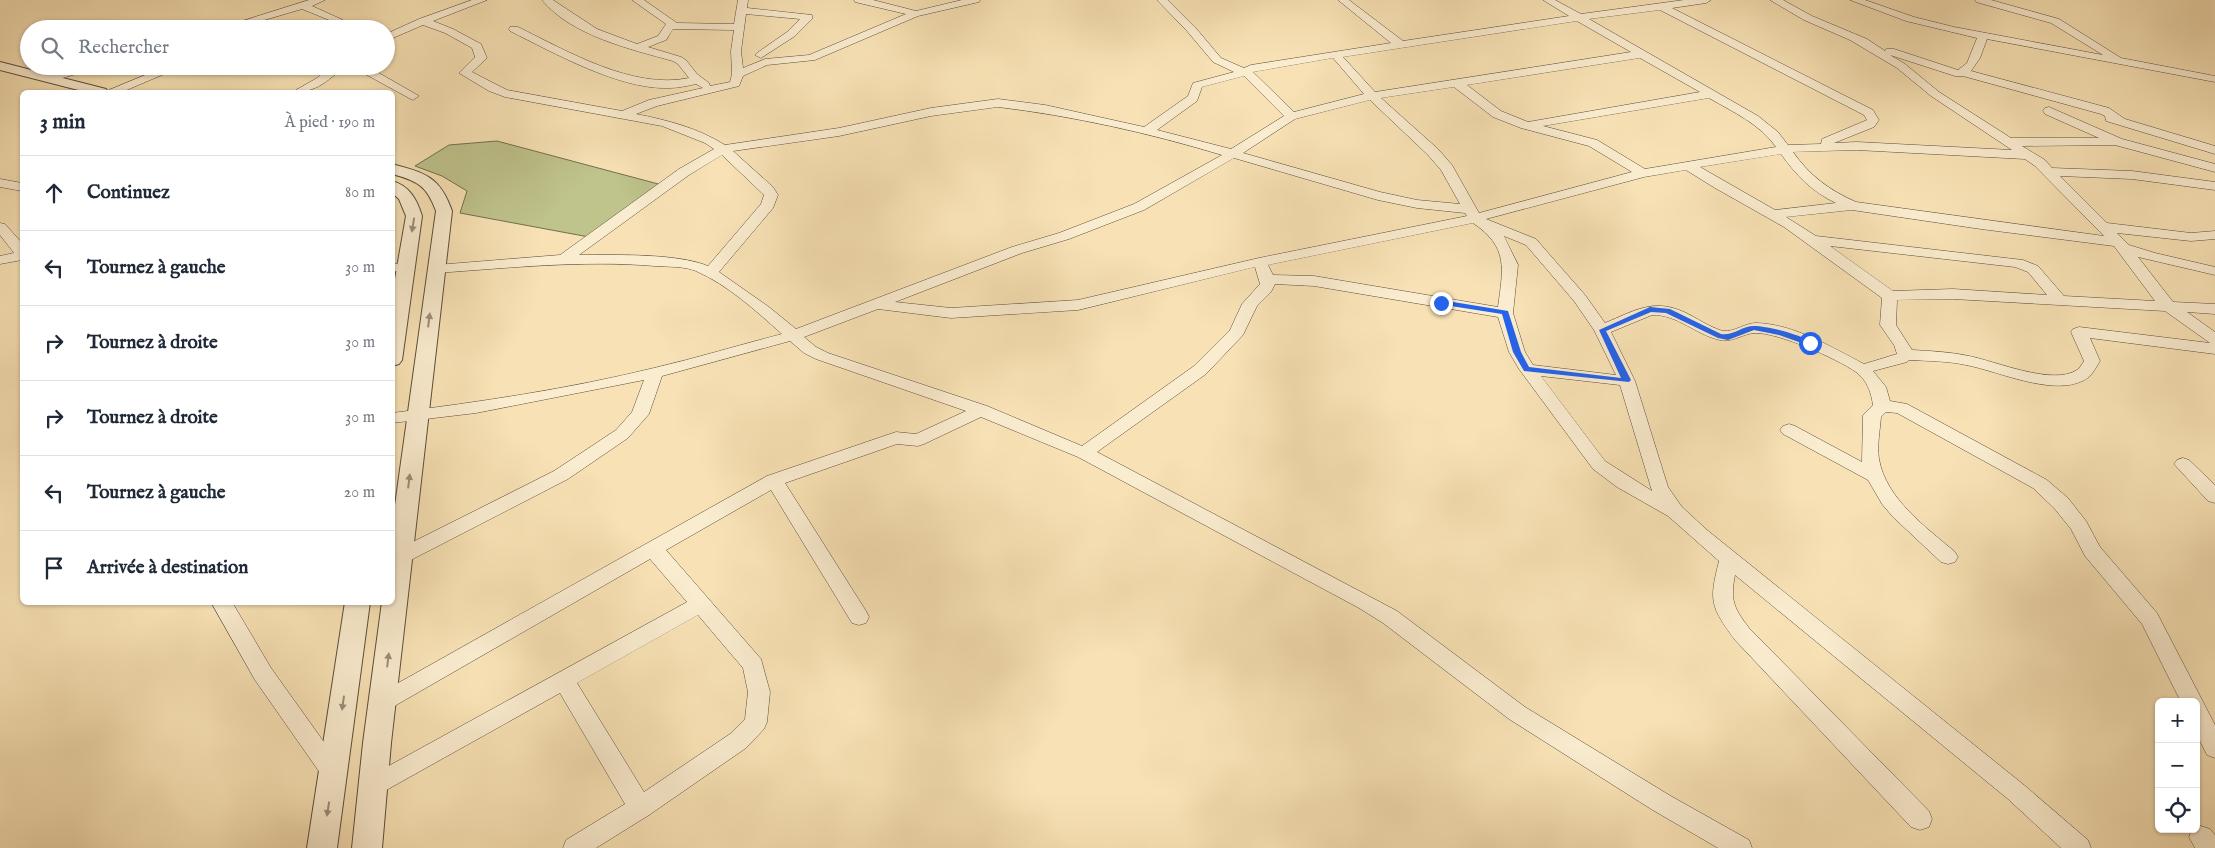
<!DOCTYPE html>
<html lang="fr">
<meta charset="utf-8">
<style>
:root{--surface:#fff;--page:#f6f6f7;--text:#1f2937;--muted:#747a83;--line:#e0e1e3}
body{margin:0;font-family:"IM FELL English",serif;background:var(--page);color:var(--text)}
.controls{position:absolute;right:15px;bottom:15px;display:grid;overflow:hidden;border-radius:8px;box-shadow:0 1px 4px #0004}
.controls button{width:45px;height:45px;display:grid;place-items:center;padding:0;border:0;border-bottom:1px solid var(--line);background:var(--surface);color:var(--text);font:25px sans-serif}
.stop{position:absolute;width:15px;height:15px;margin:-11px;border:4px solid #2563eb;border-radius:50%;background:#fff}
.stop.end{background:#2563eb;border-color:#fff;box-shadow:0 1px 5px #0008}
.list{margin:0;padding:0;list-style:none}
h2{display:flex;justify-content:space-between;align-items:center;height:65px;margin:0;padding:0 20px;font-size:21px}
h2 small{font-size:16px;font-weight:400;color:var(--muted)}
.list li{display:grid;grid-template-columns:32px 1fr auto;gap:15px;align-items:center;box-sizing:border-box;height:75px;padding:0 20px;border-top:1px solid var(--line)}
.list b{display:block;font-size:19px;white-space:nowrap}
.list em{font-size:16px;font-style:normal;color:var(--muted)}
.icon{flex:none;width:28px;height:28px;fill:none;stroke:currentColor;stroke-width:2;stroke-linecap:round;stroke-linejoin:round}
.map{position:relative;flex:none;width:2215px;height:848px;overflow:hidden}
.search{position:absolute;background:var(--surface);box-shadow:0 1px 4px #0004;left:20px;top:20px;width:375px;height:55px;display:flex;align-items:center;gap:12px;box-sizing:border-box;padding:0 18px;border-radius:28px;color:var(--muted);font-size:19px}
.panel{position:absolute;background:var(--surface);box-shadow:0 1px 4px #0004;left:20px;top:90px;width:375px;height:515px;border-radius:8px}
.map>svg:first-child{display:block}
</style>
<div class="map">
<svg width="2215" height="848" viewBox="0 0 2215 848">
<rect width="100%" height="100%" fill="#f8e2b5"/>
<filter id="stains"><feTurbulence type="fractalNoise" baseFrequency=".004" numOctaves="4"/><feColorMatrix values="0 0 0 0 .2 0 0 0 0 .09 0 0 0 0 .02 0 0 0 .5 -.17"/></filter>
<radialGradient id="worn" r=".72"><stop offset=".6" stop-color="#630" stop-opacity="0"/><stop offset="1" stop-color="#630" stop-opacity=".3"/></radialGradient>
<!-- green -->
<path fill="#bfc38c" stroke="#726e50" d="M497,141L662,185L589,237L460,213L467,191L442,176L415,166L449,145Z"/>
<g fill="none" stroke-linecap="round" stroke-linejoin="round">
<!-- minor casing -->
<g stroke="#5a4c3c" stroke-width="1">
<path id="minor" d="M309,0H325L312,6L343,20L326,29H311L329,20L302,9L234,29H217Z
M472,0H487L433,21L453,29L481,44L487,58L472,72L507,90L622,111L649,100L703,88L696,84C687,86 678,88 669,88C620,90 554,53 510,31L509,29L510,27H518C567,51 633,90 689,78L678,64L673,61C630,49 572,36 542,0H553L597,29L637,44L658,36L666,24L632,0H644L677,23L734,24L738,0H748L747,8L812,15V19L795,36L761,58L755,55L757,53L787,32L800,19L746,14L741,51L743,68L765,59L809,55L906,14L855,2L854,0H873L916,11L962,0H980L979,2L918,16L815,60L767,65L743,76L739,86L657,106L636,114C667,120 698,128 725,145L839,128L931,108L998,99L1045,105L1144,127L1188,96L1193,83L1234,72L1213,62L1187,31L1157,0H1168L1195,27L1221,58L1244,68L1251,65L1391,43L1338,0H1349L1403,41L1569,16L1543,0H1555L1581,14L1684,0H1711L1706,3L1672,8L1873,110L1879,120L1874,127L1834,143L1857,142L2012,150L1931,96L1897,68L1850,40L1804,20L1770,0H1783L1812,16L1867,39L1885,51L1886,49H1894L1958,70L1967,63L1977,38L1906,21L1850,0H1865L1914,17L1954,27L2103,55L2051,23L1976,2L1975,0H1991L2059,19L2121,58L2215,76V82L1987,39L1980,58L1971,71L2109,108L2125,119L2215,146V154L2106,121L2105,116L2101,114L1963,76H1955L1890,55L1905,64L1939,92L2011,138H2099L2045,114L2043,111L2045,108L2049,107L2122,139L2215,164V172L2115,145L2022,146L2045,160L2052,168L2132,171L2215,182V190L2132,179L2060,176L2107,223L2191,233L2215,231V239L2191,241L2117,233L2129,245L2155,253L2215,267V275L2138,257L2173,302L2215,304V314L2187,312L2215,332V354L2090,338L2100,361C2097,366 2093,373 2089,377C2059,400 1999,371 1966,365C1948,361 1928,361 1909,360L1907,362L1873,371L1886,387L1890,401L1907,404L2047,480L2068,498L2086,521L2100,547L2157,613L2215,725V758L2207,755L2196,733V702H2181L2142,624L2085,556L2071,529L2054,508L2033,488L1897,413L1886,412L1881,417C1880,430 1877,445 1879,459C1886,499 1926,527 1955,552L1958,557L1955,562L1948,564L1941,562L1893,517L1882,504L1868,480L1783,434L1780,430L1783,426L1789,424L1795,426L1862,462L1863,415L1873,405C1871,392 1867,380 1856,372C1836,358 1779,333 1756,333C1743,333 1733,343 1720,340C1696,335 1677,314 1652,315L1611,332L1635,381L1668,487L1682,507L1707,530L2024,785L2088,840L2091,848H2061L2008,799L1735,575C1730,601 1734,608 1749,628L1929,811L1932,819L1929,827L1920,830L1911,827L1735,640C1710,606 1709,601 1719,561L1668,516L1617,487L1593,469L1519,369L1509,352L1498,317L1314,286L1275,284L1271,292L1257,306L1243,335L1206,374L1097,452L1397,611L1525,707L1669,795L1749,840L1752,848H1718L1651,809L1509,719L1383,623L1359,608L1078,457L981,417L924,444L918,446L897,444L785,483L866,611L869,617L866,623L859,625L852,623L771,490L666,550L761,659L770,692L767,722L764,729L746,748L649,815L596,848H563L566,840L625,804L560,693L381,793L373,796L365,793L361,786L365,779L687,602L650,559L391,708L383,711L375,708L372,702L375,696L767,476L890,434L896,432L916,434L966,411L816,359L804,353L790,341L662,376L649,414L628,438L568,479L407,562L400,564L393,562V552L554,471L616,430L632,412L644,380L476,413L392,423V413C480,402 568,389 654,368C697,358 739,345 782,334C756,311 728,285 696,271C684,266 668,267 655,266C582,260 509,268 436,273L431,272L429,269L431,266L436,265L560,255L679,169L714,149L705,143L662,126L505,97L489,91L459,73L475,57L472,48L445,33L423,25L386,41V34L419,19ZM1660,10L1864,115L1867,120L1822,139L1821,144L1788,145L1778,132L1758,116L1589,19ZM1577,21L1631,52L1375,92L1343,57ZM673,29L734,30L731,51L732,74L730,82L710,86L709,83L697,74L686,60L681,57L648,47L666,40ZM1333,58L1364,94L1294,112L1253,72ZM1640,58L1700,92L1528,122L1501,111L1467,85ZM1244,76L1284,116L1231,149L1157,130L1197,101L1202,87ZM1454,87L1493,117L1521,128L1589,146L1632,172L1479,213L1452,165L1438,149L1381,98ZM1709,98C1733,112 1760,124 1776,147L1645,169L1597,140L1543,126ZM1370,100L1428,155L1441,170L1460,204L1417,200L1380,192L1243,153L1295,119ZM998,107C1073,116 1149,133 1222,155L1134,204L1059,233L1012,247L796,329L769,307L719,272L773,208L778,195L773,187L733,151L839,136L931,116ZM1857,150L2025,159L2035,166L2104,236L1856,202C1829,190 1810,176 1793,152ZM1781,154C1796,175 1812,192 1836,203L1775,210L1700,167ZM722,155L764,195L761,204L708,266C677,253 614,255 579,255L689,175ZM1234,158L1378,200L1417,208L1465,213L1467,216L1259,258L1078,300L951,308L895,302L1022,253L1069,239L1144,210ZM1686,170L1715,188L1784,227L1882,298L1880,325L1894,345L1897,354L1864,364C1831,347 1794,324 1756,323C1745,323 1735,332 1723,331C1709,327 1697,318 1684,312C1653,298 1634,311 1605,323L1585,295L1536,239L1486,219L1644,177ZM1852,210L1981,229L2114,246L2155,301L2064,296L2038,266L2023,260L1816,236L1786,217ZM1473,223C1509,247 1503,269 1498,307L1314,276L1273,275L1268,265ZM1504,236L1526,245L1574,301L1594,330L1616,375L1533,365L1525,352L1513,313L1518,265ZM1830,246L2015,267L2028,272L2047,295L1953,289L1893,291ZM1255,267L1260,284L1242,304L1230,330L1194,366L1082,446L987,406L828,353L816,347L804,337L878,309L951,318L1078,310ZM1953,299L2165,311L2210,343L2079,327L2073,329L2071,332L2084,361C2082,364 2080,368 2077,370C2053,386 1995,361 1969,356C1950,352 1931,351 1912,350L1896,325L1897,300ZM1541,376L1620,385L1652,491L1605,461ZM698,615L743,668L748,692L745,719L730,734L644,792L577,683Z
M79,66H97L96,68L49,82L43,79L45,77Z
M167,66H183L122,92H107L109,90Z
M331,66L372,69L419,96L413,100L409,98L365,74L338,72C324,84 314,92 294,92L296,90L317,78Z
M0,179L22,183V191L0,187Z
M0,223L5,224L22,243V260L0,264V256L14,253L0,235Z
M392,263L411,266L413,269L411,272L392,271Z
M2183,458L2189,460L2215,485V503L2208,501L2174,464L2177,460Z
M211,602H232L271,668L341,766L345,773L341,780L333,783L325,780L255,680Z
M2201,826L2210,829L2215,835V848H2195L2189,837L2192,829Z"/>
</g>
<!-- tertiary casing -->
<g stroke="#5a4c3c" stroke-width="2">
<path id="tertiary" d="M0,62L106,89L108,92H86L0,70Z
M392,164C426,173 440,177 452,211L391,743L382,848H352L363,743L382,602H392V527L436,211C427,186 418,181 392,174Z
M392,181C410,186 417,200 422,216L402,360L399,364L392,366V296L406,216L399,199L392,193Z
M345,602H370L337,848H307Z"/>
</g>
<!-- minor -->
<use href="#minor" fill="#faeccf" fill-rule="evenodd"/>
<!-- tertiary -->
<use href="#tertiary" fill="#faeccf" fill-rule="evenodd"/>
</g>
<!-- one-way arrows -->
<defs><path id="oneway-solid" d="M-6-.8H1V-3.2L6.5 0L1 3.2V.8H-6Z" transform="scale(1.25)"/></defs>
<g fill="#9a8e7a">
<use href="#oneway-solid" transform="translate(413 225) rotate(99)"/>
<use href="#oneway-solid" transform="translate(429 320) rotate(-83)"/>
<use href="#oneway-solid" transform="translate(409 481) rotate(-83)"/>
<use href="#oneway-solid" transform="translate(388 660) rotate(-83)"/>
<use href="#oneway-solid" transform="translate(343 703) rotate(98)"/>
<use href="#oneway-solid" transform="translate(328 809) rotate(99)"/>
</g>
<!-- route -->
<path fill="#2563eb" d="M1441,300L1508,311L1521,352L1529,367L1621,378L1599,330L1650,307L1670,309L1721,334C1733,336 1742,326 1754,326C1768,326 1802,335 1813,343L1810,346L1779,335L1754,330L1728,340L1718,338L1666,313L1651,312L1606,331L1631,380L1629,382L1524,371L1513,352L1502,314L1438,304V301Z"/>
<rect width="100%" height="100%" filter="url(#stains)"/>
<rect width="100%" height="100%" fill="url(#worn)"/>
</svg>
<div class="controls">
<button>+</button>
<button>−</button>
<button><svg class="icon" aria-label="locate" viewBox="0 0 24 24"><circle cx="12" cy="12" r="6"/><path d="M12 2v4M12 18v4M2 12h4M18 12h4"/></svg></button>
</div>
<div class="stop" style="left:1810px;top:343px"></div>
<div class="stop end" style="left:1441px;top:303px"></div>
<div class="search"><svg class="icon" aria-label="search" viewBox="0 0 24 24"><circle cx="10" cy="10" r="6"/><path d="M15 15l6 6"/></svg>Rechercher</div>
<section class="panel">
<h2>3 min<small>À pied · 190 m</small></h2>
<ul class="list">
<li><svg class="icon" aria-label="ahead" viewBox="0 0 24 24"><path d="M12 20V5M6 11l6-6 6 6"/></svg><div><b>Continuez</b></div><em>80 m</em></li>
<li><svg class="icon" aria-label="left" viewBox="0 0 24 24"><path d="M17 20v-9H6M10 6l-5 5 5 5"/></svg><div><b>Tournez à gauche</b></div><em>30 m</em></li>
<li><svg class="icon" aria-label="right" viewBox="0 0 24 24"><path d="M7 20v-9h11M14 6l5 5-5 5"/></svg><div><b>Tournez à droite</b></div><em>30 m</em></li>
<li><svg class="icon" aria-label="right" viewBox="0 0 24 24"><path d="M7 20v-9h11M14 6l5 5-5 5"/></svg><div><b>Tournez à droite</b></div><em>30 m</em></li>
<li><svg class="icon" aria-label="left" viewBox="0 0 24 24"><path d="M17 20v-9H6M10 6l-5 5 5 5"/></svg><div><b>Tournez à gauche</b></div><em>20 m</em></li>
<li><svg class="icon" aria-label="arrive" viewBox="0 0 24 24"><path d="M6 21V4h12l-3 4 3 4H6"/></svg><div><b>Arrivée à destination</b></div></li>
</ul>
</section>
</div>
